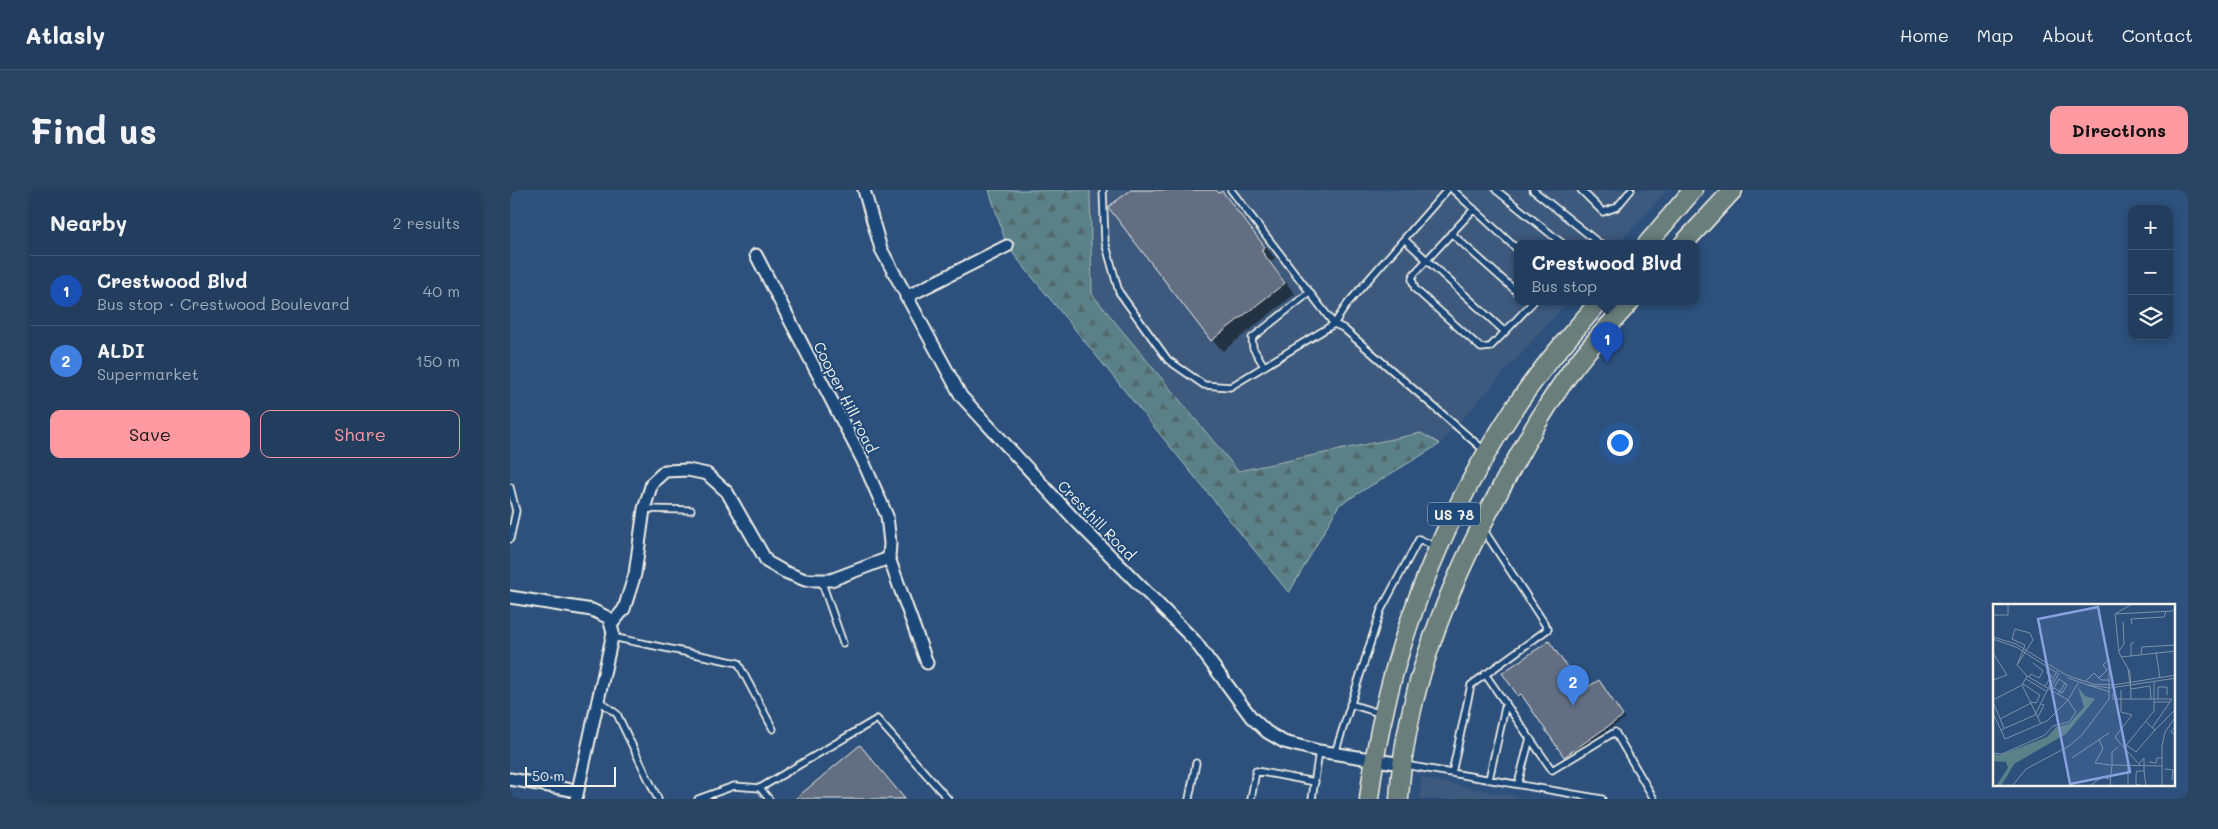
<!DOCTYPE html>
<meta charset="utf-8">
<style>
:root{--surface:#223d5d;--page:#2a4463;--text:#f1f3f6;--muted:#a2aebc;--line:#3f5672;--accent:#ff9aa2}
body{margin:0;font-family:Mali,sans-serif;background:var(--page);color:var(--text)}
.controls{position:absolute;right:15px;top:15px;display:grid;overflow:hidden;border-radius:10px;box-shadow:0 2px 8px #0003}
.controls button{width:45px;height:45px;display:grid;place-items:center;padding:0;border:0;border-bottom:1px solid var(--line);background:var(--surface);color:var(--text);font:25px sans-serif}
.scale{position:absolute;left:15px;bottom:12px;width:91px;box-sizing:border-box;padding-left:5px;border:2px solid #f4f1e8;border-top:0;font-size:14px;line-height:18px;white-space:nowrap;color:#f4f1e8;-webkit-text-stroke:4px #1f4a7a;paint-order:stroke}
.you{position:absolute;left:1109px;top:252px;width:18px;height:18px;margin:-12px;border:4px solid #fff;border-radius:50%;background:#1a73e8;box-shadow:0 0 0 8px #1a73e833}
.badge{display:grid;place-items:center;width:32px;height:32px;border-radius:50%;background:var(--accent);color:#fff;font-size:16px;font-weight:700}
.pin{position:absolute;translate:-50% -41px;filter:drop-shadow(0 1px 2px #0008)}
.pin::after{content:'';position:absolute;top:26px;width:18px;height:15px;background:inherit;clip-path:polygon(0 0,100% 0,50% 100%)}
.popup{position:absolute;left:1004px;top:50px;width:185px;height:65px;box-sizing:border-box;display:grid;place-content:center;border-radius:10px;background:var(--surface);filter:drop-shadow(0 1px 4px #0005);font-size:16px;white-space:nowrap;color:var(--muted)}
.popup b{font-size:19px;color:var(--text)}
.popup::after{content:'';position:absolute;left:50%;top:100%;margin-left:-10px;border:10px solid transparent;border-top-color:var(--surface)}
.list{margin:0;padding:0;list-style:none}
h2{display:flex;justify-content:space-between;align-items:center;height:65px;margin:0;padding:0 20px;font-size:21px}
h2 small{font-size:16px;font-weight:400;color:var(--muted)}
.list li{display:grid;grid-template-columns:32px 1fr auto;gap:15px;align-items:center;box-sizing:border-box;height:70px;padding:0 20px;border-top:1px solid var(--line)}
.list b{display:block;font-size:19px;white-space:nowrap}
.list p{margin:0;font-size:16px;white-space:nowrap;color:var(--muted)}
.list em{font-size:16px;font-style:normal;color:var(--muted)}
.actions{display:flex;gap:10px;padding:15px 20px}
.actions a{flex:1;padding:11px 0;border:1px solid var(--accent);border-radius:10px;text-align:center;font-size:18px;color:var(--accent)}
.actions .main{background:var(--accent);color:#111}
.icon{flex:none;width:28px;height:28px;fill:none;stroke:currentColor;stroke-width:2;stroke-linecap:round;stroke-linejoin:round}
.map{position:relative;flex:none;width:1678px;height:609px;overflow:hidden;border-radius:10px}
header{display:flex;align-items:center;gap:30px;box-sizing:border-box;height:70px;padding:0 25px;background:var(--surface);border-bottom:1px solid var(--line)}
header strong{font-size:24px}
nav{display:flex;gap:28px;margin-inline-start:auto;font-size:18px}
.intro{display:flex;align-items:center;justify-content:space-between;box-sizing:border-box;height:120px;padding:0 30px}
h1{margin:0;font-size:35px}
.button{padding:12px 22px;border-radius:10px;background:var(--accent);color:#111;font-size:18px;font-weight:700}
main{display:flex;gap:30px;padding:0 30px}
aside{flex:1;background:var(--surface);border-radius:10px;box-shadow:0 2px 8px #0003}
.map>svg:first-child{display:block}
</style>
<header>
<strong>Atlasly</strong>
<nav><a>Home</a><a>Map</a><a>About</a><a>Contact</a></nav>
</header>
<div class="intro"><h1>Find us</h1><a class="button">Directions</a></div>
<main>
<aside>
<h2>Nearby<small>2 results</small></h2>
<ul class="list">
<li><span class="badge" style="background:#1a4fb4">1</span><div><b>Crestwood Blvd</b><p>Bus stop · Crestwood Boulevard</p></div><em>40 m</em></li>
<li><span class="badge" style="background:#3f7fe0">2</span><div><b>ALDI</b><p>Supermarket</p></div><em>150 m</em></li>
</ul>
<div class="actions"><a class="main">Save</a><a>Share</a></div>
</aside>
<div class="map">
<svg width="1678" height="609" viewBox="0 0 1678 609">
<defs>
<pattern id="forest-firs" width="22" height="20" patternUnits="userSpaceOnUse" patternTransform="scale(1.25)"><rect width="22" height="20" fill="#5a8188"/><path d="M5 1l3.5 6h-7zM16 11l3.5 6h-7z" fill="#52676a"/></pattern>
</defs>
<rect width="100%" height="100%" fill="#2d517c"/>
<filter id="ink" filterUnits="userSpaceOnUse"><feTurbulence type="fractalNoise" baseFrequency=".02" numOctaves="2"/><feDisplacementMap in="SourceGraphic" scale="10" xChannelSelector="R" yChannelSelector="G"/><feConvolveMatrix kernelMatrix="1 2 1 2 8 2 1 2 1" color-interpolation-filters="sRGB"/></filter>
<g filter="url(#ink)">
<!-- built -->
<path fill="#3d5a7e" d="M580,0H1157L1108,54H1008V112H1057L930,254L911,243L728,281L582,104Z
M911,588L1018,609H911Z"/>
<!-- forest -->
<path fill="url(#forest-firs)" stroke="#a7b9b8" d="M479,0H580L582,104L728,281L911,243L930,254L829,315L779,403L497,56Z"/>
<!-- shadow -->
<path fill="#0007" d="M623,0H707L710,4L712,3L765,68L760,72L785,104L713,161L702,150Z
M994,483L1074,502L1091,494L1115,528L1058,568L1014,506L1011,508L1009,506Z"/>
<!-- building -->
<path fill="#636e82" stroke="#f4f1e8" d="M621,0H706L709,3L712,1L755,57L751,60L775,93L701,151L598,17Z
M1039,451L1073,500L1089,490L1113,526L1054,567L1011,504L1008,506L992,483Z
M350,555L395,609H285Z"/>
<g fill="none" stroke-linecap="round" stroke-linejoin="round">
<!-- lane casing -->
<g stroke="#f4f1e8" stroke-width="9">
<path id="lane" d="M593,0L595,52L609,102L658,170L694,195L720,197L824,134L721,0
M937,0L838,113L824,134L833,138L975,261
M943,0L1008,60
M986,0L1053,54
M1023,0L1090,54
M1071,0L1093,22L1107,17L1121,0
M964,19L904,84L902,89L905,99L971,158L980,157L995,142
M941,43L1008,103
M894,49L995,142L1023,112
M754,176L743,158L742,148L800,102
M0,297L6,321L0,349
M134,319L181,320
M311,390L333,453
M102,447L228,473L263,539
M975,484L1042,580L1105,542L1144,609
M88,510L107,524L148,609
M840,514L872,524
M825,563L871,420L909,349L926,357
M895,575L1092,609
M942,583L961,495L1038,439L973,339
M979,589L996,513
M1008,594L1020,548
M250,598L367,529L438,609
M188,609L224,596L250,598L259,609
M679,609L686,573
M741,609L746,581L805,592
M802,609L809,561"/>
</g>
<!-- street casing -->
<g stroke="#f4f1e8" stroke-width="15">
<path id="street" d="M354,0L371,59L451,206L567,332L684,450L741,527L757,542L774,552L809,561L892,574
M246,65L353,271L377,326L380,353L379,368L417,473
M396,107L497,56
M0,407L82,420L99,428L103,443L66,609
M101,435L114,419L125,384L134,319L142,293L155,281L178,280L197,284L217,302L257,372L275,382L295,390H321L379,368
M0,589L67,601"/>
</g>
<!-- primary casing -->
<g stroke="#f4f1e8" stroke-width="21">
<path id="primary" d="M1137,54L1183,0
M1173,54L1223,0
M859,609C875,473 926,339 1000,225C1026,184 1058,148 1089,112
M889,609C895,498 939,395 991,298C1012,259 1033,220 1059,184C1077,159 1099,135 1120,112"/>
</g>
<!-- lane -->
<use href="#lane" stroke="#1f4a7a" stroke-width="5.5"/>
<!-- street -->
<use href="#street" stroke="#1f4a7a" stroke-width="11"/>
<!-- primary -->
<use href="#primary" stroke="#6b7f7c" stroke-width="18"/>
</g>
</g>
<g text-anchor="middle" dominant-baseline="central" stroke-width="4" stroke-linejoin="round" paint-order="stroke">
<!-- shield labels -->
<rect fill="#1f4a7a" stroke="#b4bfc7" stroke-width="1" x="918" y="312.5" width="52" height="23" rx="4"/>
<g font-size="14" font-weight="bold" fill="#f4f1e8">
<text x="944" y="324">US 78</text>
</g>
<!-- street labels -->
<g font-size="15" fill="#f4f1e8" stroke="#1f4a7a">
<text transform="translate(336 207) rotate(63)">Cooper Hill road</text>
<text transform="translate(587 330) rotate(46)">Cresthill Road</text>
</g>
</g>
<!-- overview -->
<g transform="translate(1483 414)">
<rect width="182" height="182" fill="#2d517c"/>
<path d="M85,83L92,92L102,95L73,130L21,160L8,182H3L15,164L13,158L0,157V150L7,151L54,133L63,123L76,120L91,103Z" fill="#5a8188"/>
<path fill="none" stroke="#7d91a7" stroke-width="1" d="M122,10L179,7L183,3M0,11H15V0M139,20L138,15L171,13L173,7M22,25L37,29L40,36L24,61L32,41L19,35ZM0,33L23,40L73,71L100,80L120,81L183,71M0,35L23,43L64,69M126,47L131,40L130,18M163,48L167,74M0,49L14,71L0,76M148,50L149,43L183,41M138,52V40L141,38M128,53L183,47M24,61L34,72L75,96L85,79M135,65L137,80M36,73L38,70L46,74L50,67L40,59M75,74L95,81L117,84L183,74M106,74L114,66L110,61L116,55M33,75L53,87M92,78L101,69L108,76H117M30,80L47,91L43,99L38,98M29,81L48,120M95,81L117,88M52,82L59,72L53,68M61,84L69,89L74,81L72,79M138,85L157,82L158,95M57,86L66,69M128,86V108L139,111L122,133L131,144M59,87L66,75L72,79L65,91M120,89V95H161V78M138,95L137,68L126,49L122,10L139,0M165,95V83H174V91M0,96L29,81L34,72M0,98L11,124M161,98H177M0,109L12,135L54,117L75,96L83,108L76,118L60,122L52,131L9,150L0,149M45,113L51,101L48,100M7,115L38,99M153,118L162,126L183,105M183,121L178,128L183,132M8,126L42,111L64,67M106,135L110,145L102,159L118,161M133,141L143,148L162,126M79,154L116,129M156,158L163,159L164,154H169M146,160L151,154V167H144L143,170V180L150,182M119,161V148L125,143M135,161V182M148,162L131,144L161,107V95H179L159,124M172,165L180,166L179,176M151,167L153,182M19,182L33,165L76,142L89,131L116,95V55M97,182L109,173L117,175M117,182L119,161L169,162M169,182V142L172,128L183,112"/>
<path fill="#88a0e0" fill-opacity="0.15" stroke="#88a0e0" stroke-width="2.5" d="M105,3L137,168L77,180L45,15Z"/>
<rect width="182" height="182" fill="none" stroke="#f4f1e8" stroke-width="2.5"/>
</g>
</svg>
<div class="controls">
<button>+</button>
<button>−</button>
<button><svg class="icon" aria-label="layers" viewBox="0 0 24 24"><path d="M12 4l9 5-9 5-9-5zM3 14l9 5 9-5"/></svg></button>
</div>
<div class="scale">50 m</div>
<div class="you"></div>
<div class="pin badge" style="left:1097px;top:173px;background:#1a4fb4">1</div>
<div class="popup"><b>Crestwood Blvd</b>Bus stop</div>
<div class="pin badge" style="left:1063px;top:516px;background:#3f7fe0">2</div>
</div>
</main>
